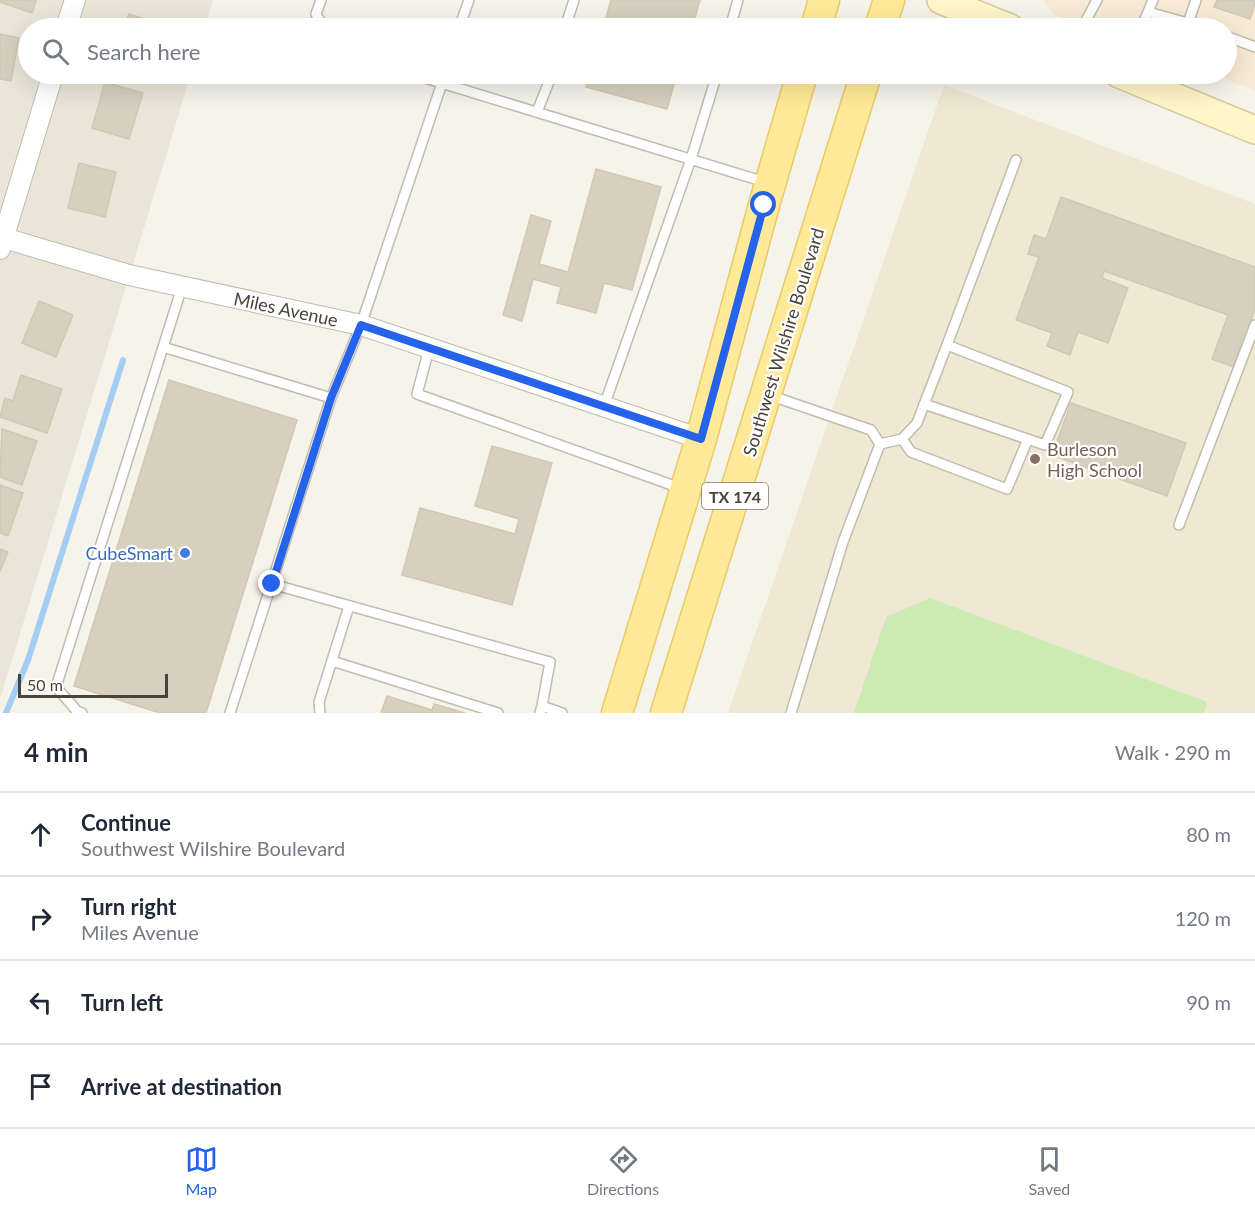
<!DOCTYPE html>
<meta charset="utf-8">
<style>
:root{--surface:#fff;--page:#f6f6f7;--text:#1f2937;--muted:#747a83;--line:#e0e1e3;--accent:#2563eb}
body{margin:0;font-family:Lato,sans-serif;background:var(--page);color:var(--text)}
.scale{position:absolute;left:18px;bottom:15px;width:150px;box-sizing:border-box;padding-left:6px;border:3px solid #4a4438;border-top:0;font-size:16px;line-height:21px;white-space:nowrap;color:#4a4438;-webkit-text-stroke:4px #fff;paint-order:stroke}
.stop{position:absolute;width:18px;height:18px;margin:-14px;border:4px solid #2563eb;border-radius:50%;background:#fff}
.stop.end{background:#2563eb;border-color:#fff;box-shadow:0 2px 6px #0008}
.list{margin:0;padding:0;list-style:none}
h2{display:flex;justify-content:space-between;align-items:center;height:78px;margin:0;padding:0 24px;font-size:26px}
h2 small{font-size:20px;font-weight:400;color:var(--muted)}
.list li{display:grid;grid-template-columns:39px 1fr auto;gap:18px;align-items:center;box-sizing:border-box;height:84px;padding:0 24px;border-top:2px solid var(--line)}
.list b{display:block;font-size:22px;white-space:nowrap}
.list p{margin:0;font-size:20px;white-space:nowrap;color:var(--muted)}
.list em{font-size:20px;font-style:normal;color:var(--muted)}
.icon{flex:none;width:33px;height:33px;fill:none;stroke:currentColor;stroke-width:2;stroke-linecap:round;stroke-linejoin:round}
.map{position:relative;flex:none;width:1255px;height:713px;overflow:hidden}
.search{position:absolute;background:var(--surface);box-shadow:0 6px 24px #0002;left:18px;right:18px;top:18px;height:66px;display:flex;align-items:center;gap:15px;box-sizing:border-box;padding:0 21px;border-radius:33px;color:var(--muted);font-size:22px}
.sheet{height:414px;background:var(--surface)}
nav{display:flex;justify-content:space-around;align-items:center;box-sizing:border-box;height:84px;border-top:2px solid var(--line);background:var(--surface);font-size:16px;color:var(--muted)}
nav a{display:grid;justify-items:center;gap:3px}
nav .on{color:var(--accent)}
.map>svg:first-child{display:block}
</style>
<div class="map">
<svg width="1255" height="713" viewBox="0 0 1255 713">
<rect width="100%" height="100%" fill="#f5f3ea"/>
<!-- residential -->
<path fill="#e9e5d8" d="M0,0H213L205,28H28V74H191L0,699Z"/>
<!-- commercial -->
<path fill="#f7ebd5" d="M1043,0H1255V90L1210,74H1226V28H1090L1054,15Z"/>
<!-- education -->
<path fill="#efe9d4" d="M944,85L1255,204V713H728Z"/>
<!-- green -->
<path fill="#cdeab2" d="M930,598L1207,702L1204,713H854L886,617Z"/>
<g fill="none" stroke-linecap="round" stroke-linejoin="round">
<!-- stream -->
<path stroke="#a5cdf3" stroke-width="6" d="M6,713L28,660L123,360"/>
</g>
<!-- building -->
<path fill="#d7d0bf" stroke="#d2c8b2" stroke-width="1.5" d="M0,0H36L32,13L0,2Z
M611,0H700L693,25L706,28H603Z
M1217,0H1255V4L1250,19L1214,7Z
M129,14L163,25L162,28H124Z
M0,34L19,38L11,81L0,79Z
M590,74H677L667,109L586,87Z
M105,82L143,93L129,139L92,128Z
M79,163L116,172L105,217L68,208Z
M596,169L661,187L632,290L604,283L596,313L557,303L561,287L533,279L522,321L503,315L531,215L551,221L539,264L568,272Z
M1061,197L1255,267V309L1234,367L1212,359L1228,315L1104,271L1102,278L1128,288L1108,343L1078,332L1070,355L1047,346L1052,333L1016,320L1039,257L1028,254L1034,235L1046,239Z
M39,301L73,315L56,357L22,343Z
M21,375L62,389L47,433L0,417L5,398L13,401Z
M169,380L297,420L206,713H160L74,686Z
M1071,403L1186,443L1167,496L1052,455Z
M2,429L37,441L22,485L0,477Z
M492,446L552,463L512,605L402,575L420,508L515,534L519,519L475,506Z
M0,485L23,493L8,536L0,533Z
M0,549L8,552L0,572Z
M387,696L432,710L434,704L465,713H381Z"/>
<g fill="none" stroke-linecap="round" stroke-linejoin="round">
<!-- lane casing -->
<g stroke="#c1bcac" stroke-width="12">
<path id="lane" d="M321,0L316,14L324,28
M1148,12L1153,0
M1188,23L1196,0
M459,28L469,0
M565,28L574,0
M730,28L738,0
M1082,28L1097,0
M1141,28L1148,12L1206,28
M1226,36L1255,47
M412,74L768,183
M537,112L552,74
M947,345L1016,160
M163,347L331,398
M429,349L417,394L683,489
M769,395L871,430L880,444L843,542L791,713
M604,406L691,159L717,74
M902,439L911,452L1007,489L1028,439
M880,444L902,439L917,423L947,345L1068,392L1045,445L924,404
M1179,525L1255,325
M272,584L550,662L542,706
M332,661L498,713
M82,713L77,711L56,687L182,287
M230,713L331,398L361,325L445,74
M320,713L319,702L349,606
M540,713L542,706L562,713"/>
</g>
<!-- street casing -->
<g stroke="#c1bcac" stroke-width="22">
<path id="street" d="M66,28L75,0
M4,238L129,275L361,325L701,439
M0,249L53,74"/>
</g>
<!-- secondary casing -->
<g stroke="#d6ca99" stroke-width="30">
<path id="secondary" d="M941,0L1010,28
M1119,74L1255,130"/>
</g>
<!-- primary casing -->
<g stroke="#e8cb66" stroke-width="33">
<path id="primary" d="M816,28L824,0
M880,28L889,0
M617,713L701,439L764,205L802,74
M666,713L866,74"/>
</g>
<!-- lane -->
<use href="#lane" stroke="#fff" stroke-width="9"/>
<!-- street -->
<use href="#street" stroke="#fff" stroke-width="20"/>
<!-- secondary -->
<use href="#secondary" stroke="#fff6ca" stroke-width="27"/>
<!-- primary -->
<use href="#primary" stroke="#ffea99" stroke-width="30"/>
</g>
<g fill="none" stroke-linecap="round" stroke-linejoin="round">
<!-- route -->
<path stroke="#2563eb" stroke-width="8" d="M272,584L331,398L361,325L701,439L764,205"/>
</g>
<!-- markers -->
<circle fill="#8d6e63" stroke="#fff" stroke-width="2" cx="1035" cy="459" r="6"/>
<circle fill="#3f7fe0" stroke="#fff" stroke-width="2" cx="185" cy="553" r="6"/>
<g text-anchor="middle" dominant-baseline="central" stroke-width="4.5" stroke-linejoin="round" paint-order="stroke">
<!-- shield labels -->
<rect fill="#fff" stroke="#807c74" stroke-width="1.5" x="702" y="483" width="66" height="26" rx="4.5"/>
<g font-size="16" font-weight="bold" fill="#4a4438">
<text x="735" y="496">TX 174</text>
</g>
<!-- street labels -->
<g font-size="18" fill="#4a4438" stroke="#fff">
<text transform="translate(286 309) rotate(12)">Miles Avenue</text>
<text transform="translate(783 342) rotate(-73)">Southwest Wilshire Boulevard</text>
</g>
<!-- education labels -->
<g font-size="18" fill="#785e54" stroke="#fff" text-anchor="start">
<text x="1047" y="449">Burleson<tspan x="1047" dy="21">High School</tspan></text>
</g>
<!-- shop labels -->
<g font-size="18" fill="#366cbe" stroke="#fff" text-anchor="end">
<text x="173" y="553">CubeSmart</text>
</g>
</g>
</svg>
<div class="scale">50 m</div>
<div class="stop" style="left:764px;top:205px"></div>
<div class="stop end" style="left:272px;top:584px"></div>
<div class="search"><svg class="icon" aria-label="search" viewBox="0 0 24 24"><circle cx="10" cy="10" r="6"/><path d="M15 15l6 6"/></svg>Search here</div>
</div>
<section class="sheet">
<h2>4 min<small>Walk · 290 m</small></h2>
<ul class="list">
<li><svg class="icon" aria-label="ahead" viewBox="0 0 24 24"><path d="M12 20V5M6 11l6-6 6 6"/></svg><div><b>Continue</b><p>Southwest Wilshire Boulevard</p></div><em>80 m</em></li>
<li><svg class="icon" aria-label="right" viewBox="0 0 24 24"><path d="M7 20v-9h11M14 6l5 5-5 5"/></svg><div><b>Turn right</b><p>Miles Avenue</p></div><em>120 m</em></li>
<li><svg class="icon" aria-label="left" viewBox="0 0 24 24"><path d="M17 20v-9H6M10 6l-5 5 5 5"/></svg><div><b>Turn left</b></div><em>90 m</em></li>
<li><svg class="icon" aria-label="arrive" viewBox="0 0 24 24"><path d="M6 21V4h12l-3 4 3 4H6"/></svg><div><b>Arrive at destination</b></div></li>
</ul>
</section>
<nav>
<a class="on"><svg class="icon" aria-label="map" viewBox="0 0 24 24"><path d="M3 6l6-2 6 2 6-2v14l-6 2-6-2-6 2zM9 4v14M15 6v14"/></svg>Map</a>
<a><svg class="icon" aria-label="directions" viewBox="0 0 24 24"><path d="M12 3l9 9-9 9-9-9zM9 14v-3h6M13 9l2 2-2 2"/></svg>Directions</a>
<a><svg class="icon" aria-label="saved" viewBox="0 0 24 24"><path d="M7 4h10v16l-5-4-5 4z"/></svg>Saved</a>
</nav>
